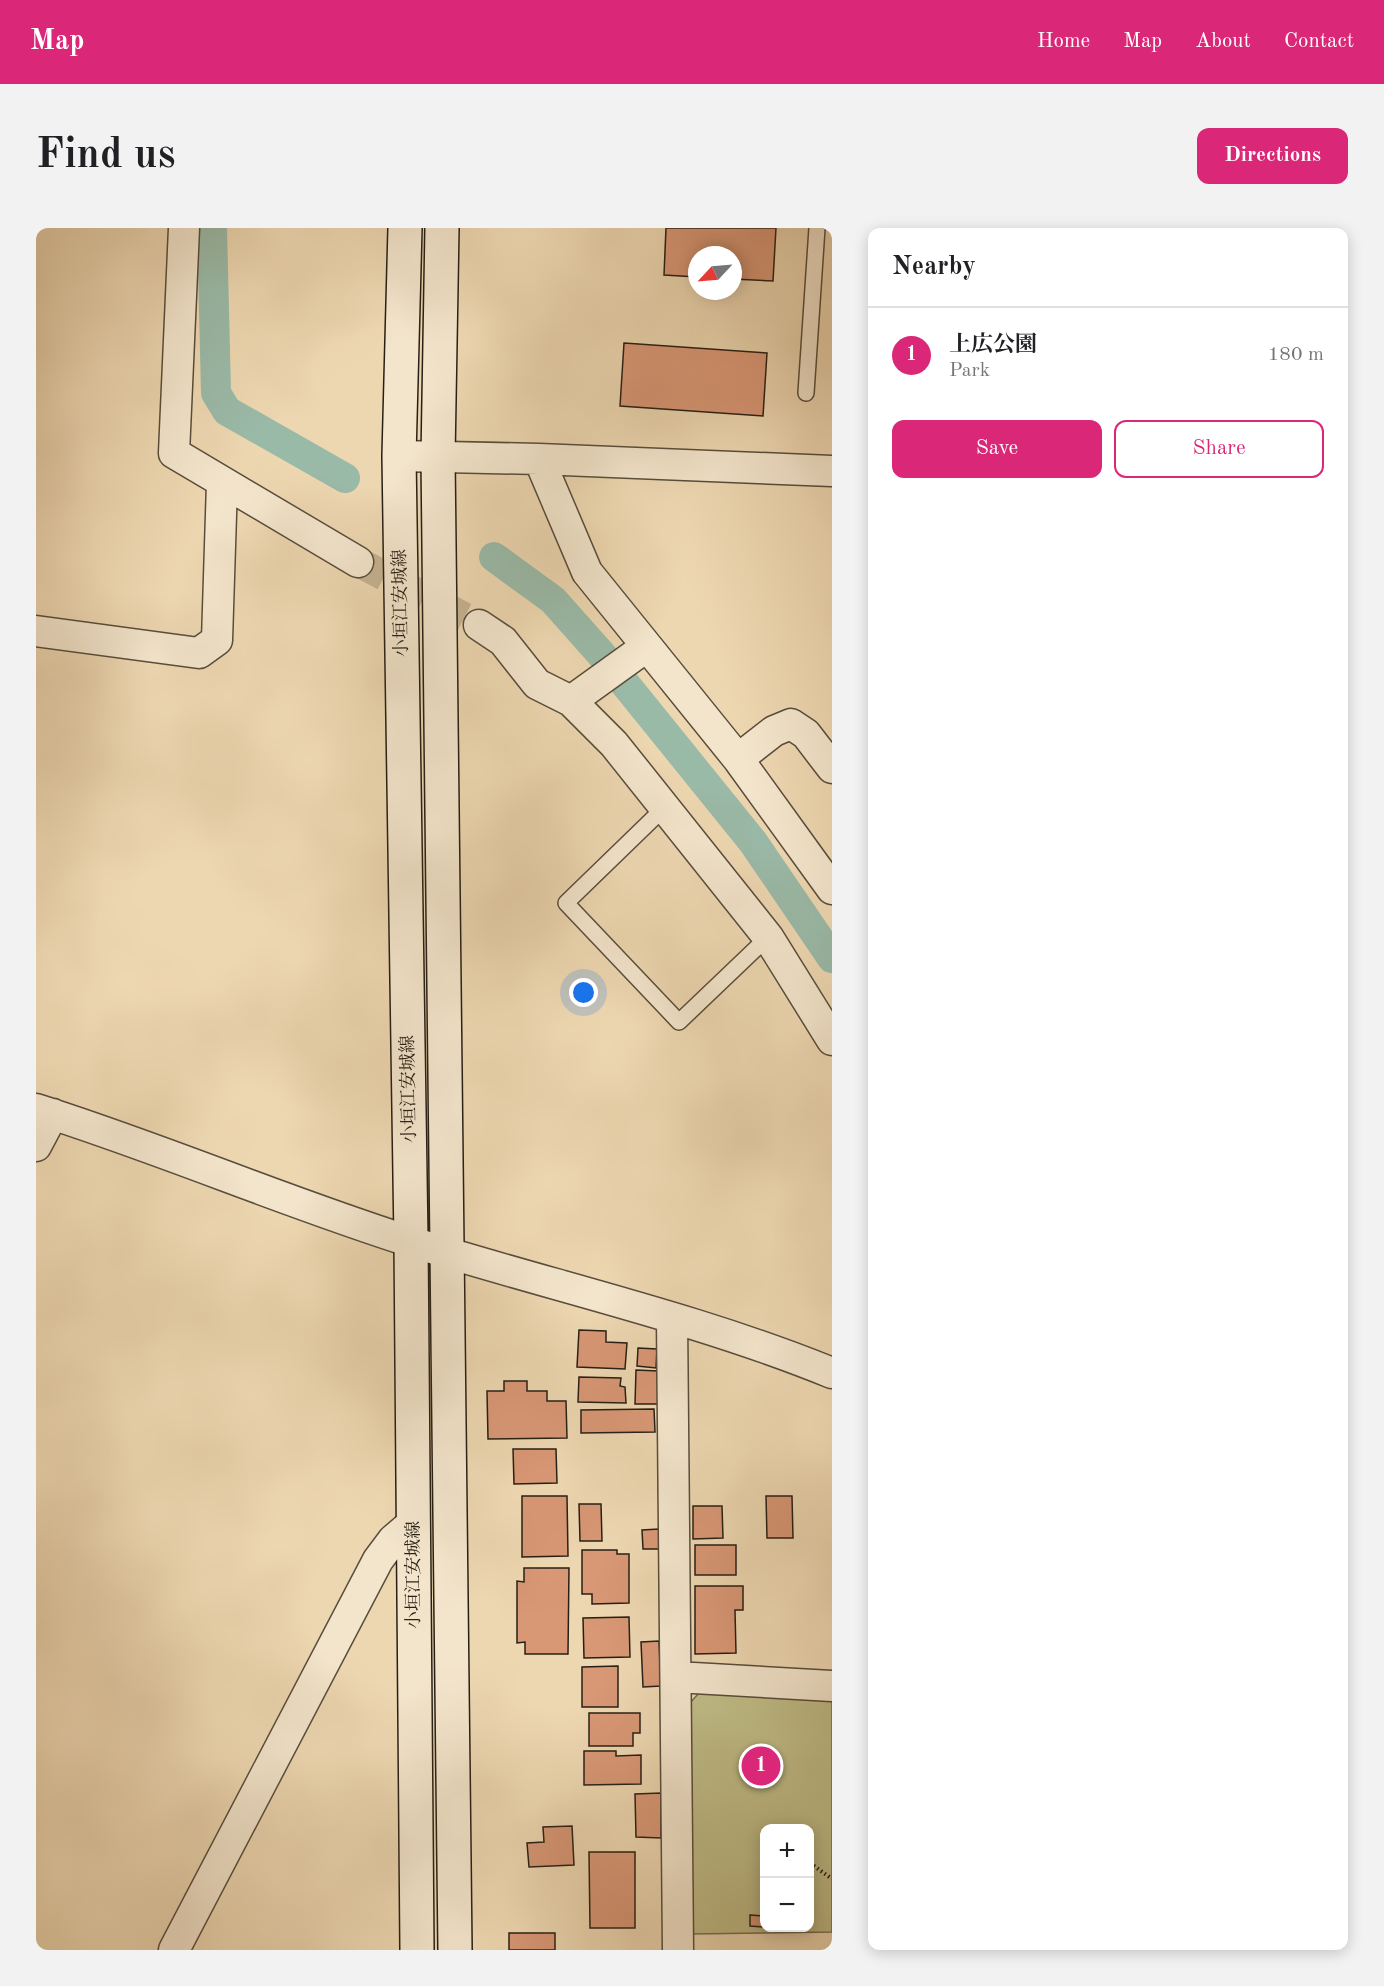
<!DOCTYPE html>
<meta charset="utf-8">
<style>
:root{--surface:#fff;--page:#f2f2f2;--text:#202124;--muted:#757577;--line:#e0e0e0;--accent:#db2777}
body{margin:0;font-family:"Old Standard TT","Noto Serif JP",serif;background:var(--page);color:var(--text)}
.controls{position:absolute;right:18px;bottom:18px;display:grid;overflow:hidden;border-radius:12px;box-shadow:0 3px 15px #0003}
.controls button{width:54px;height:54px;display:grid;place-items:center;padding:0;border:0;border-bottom:2px solid var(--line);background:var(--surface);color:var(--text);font:30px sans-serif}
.compass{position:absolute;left:652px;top:18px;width:54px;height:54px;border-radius:50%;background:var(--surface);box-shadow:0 3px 15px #0003;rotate:244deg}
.you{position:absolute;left:548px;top:765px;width:21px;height:21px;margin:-15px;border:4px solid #fff;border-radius:50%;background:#1a73e8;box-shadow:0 0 0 9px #1a73e833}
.badge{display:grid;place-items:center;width:39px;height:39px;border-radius:50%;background:var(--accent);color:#fff;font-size:20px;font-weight:700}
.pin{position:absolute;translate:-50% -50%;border:3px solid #fff;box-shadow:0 2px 6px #0006}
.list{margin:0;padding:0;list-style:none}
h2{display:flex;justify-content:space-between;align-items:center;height:78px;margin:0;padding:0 24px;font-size:26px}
h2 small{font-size:20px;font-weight:400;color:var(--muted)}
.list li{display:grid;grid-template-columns:39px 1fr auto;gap:18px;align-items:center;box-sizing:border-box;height:96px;padding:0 24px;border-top:2px solid var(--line)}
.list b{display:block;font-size:22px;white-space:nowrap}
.list p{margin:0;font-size:20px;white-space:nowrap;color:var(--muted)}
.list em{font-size:20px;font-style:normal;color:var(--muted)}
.actions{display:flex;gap:12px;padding:18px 24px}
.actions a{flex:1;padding:14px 0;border:2px solid var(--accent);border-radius:12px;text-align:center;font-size:21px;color:var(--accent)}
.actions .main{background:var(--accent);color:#fff}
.map{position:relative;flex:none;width:796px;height:1722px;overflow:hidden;border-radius:12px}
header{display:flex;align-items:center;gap:36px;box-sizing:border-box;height:84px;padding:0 30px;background:var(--accent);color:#fff}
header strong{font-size:28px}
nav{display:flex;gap:33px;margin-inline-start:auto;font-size:21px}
.intro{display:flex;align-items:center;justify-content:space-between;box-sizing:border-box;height:144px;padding:0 36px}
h1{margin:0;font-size:42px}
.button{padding:15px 27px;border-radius:12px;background:var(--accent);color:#fff;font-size:21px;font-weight:700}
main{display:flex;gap:36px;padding:0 36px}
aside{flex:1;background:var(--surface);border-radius:12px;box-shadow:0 3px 15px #0003}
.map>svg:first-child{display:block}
</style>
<header>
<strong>Map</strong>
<nav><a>Home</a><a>Map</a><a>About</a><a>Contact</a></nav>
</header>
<div class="intro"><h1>Find us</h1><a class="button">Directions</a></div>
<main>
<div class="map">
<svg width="796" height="1722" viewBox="0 0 796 1722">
<rect width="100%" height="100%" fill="#edd7b1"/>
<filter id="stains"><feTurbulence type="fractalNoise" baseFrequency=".00333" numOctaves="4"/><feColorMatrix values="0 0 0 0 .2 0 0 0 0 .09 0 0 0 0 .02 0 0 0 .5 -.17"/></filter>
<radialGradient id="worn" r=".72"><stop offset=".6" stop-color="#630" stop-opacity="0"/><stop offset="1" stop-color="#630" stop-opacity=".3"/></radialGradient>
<!-- green -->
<path fill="#bfbc87" stroke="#736e4e" stroke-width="1.5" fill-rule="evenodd" d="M663,1465L796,1473V1704L655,1706L653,1476ZM728,1600H774V1700H728Z"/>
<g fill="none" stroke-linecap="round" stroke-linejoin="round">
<!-- canal -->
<path stroke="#9abaa8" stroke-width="30" d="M176,0L180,165L191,183L309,250
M458,329L517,372L565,426L717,614L796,730"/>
</g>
<!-- building -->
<path fill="#d89775" stroke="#271f15" stroke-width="1.5" d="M630,0H740L737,53L697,51V27H661V49L628,47Z
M588,115L731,125L727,188L584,178Z
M543,1102L570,1103V1114L591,1115L589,1141L541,1139Z
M602,1120L621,1121L620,1140L601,1138Z
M600,1142L622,1143V1176H599Z
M543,1149L585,1150L584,1158L589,1159L590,1175L542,1174Z
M468,1153H491V1163H511V1173H530L531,1210L452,1211L451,1163H468Z
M618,1181L619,1204L545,1205V1182Z
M477,1221H520L521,1255L478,1256Z
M486,1268H531L532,1328L486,1329Z
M730,1268H756L757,1310H731Z
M543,1276H565L566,1313H544Z
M657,1278H686L687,1310L657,1311Z
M623,1301L624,1321H607L606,1302Z
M659,1317H700V1347H659Z
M546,1322H581V1326H593V1375L556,1376V1366H546Z
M488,1340H533L532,1426H489V1414L481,1415V1353L488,1354Z
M659,1358H707V1382H699L700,1425L659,1426Z
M593,1389L594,1429L548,1430L547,1390Z
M623,1413L625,1458L607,1459L605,1414Z
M582,1438V1479H546V1439Z
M553,1485H604V1505H597V1518H553Z
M548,1523H580V1528L605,1527V1556L548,1557Z
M625,1565V1610L600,1609L599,1566Z
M536,1598L538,1637L493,1639L491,1615L508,1614L507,1599Z
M553,1624H599V1700H554Z
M714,1687L728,1688L727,1699L714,1698Z
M473,1705H519V1722H473Z"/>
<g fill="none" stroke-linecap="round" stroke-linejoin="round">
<!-- street-tunnel -->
<path stroke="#c5b292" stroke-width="30" stroke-dasharray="30 15" stroke-linecap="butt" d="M322,334L443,397"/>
<!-- lane casing -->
<g stroke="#584d3c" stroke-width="18">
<path id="lane" d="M770,165L781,0
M628,580L530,675L643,794L732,709"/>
</g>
<!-- street casing -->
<g stroke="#584d3c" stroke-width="33">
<path id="street" d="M148,0L138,225L322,334
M363,228L503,231L796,243
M503,231L551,344L702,531L796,661
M443,397L467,413L501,456L535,473L578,516L732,709L796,812
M0,403L163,425L181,412L186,255
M535,473L610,419
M702,531L738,503L755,496L770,506L796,540
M0,881C127,921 249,974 376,1014C516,1058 661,1090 796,1145
M0,918L17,886
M636,1091L642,1722
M640,1449L796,1458
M138,1722L342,1332L357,1312L378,1294"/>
</g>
<!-- secondary casing -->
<g stroke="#271f15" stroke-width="36">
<path id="secondary" d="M369,0L363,228L375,1013L381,1722
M406,0L402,229L419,1722"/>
</g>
<!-- path -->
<path stroke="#271f15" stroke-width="4" stroke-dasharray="1.5 3" stroke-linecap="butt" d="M774,1635L796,1651"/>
<!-- lane -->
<use href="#lane" stroke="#f3e5cc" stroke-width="15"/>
<!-- street -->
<use href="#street" stroke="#f3e5cc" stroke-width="30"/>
<!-- secondary -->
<use href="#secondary" stroke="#f3e5cc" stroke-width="33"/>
</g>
<g text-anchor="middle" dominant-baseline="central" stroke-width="5" stroke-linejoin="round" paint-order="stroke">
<!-- street labels -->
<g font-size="18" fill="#271f15" stroke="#f3e5cc">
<text transform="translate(365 375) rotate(-91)">小垣江安城線</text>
<text transform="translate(373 861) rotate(-91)">小垣江安城線</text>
<text transform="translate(378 1347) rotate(-90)">小垣江安城線</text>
</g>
</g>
<rect width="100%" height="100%" filter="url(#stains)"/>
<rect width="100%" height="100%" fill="url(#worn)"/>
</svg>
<div class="controls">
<button>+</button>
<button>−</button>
</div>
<svg class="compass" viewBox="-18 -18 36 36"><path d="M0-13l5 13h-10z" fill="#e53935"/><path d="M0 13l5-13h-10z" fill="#757577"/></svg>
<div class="you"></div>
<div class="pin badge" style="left:725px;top:1538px">1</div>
</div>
<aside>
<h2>Nearby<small></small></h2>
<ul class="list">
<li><span class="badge">1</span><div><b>上広公園</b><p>Park</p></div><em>180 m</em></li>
</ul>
<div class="actions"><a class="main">Save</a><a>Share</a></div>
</aside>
</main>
